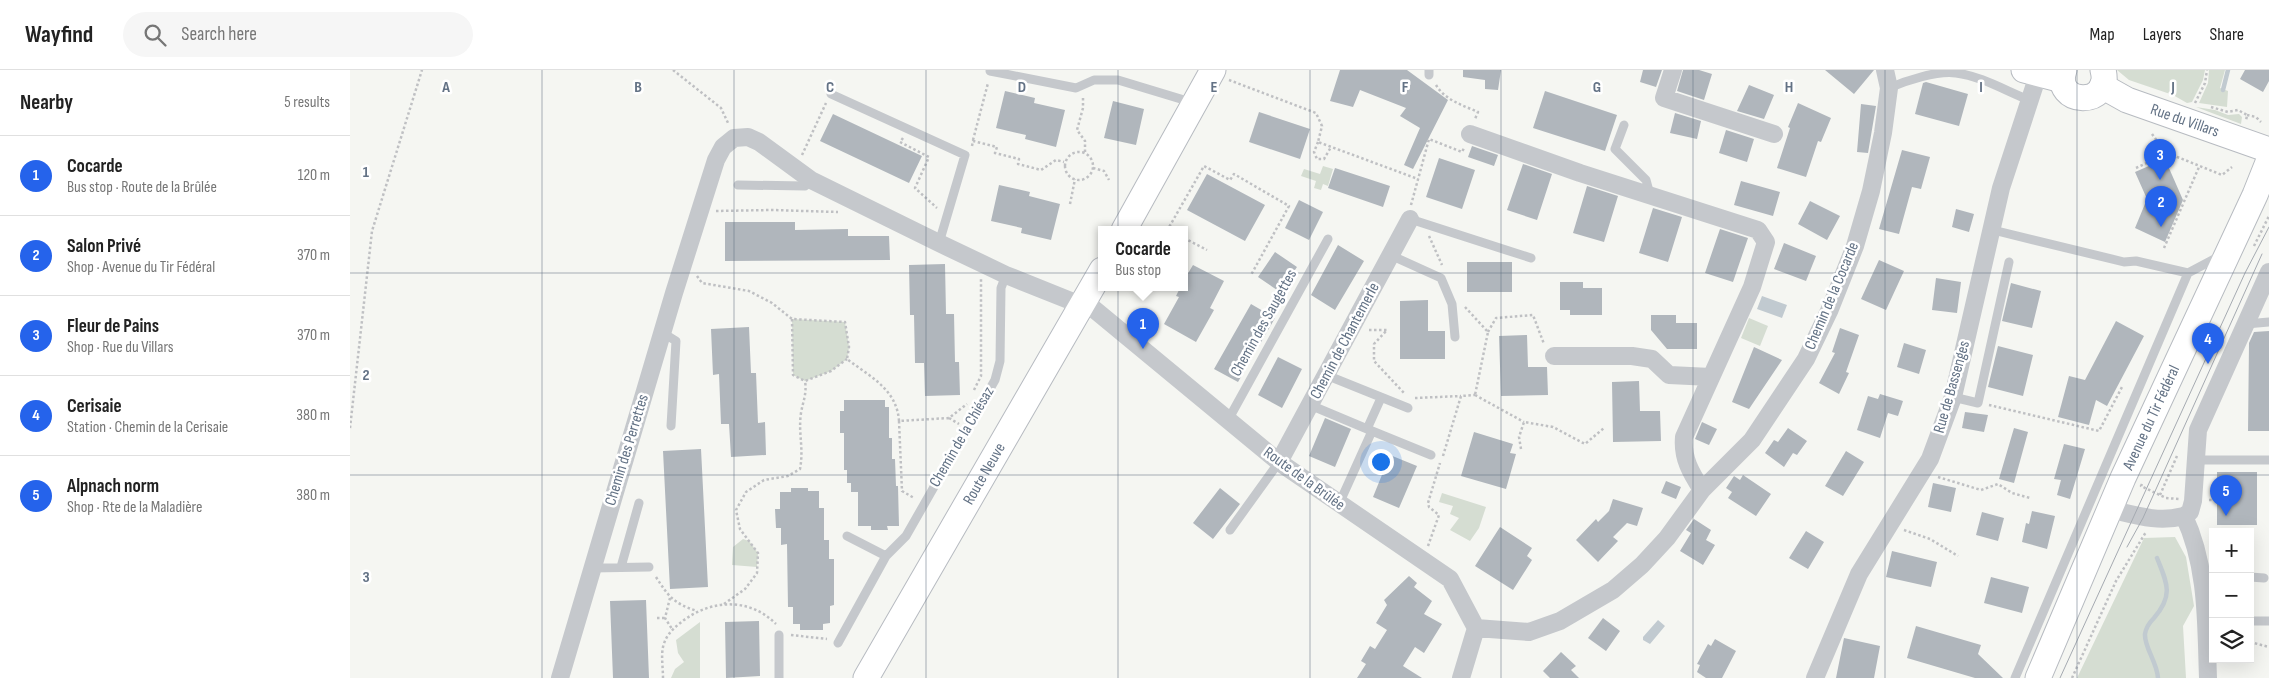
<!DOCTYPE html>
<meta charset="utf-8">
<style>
:root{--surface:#fff;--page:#f6f6f6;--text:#222;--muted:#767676;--line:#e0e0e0;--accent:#2563eb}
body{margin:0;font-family:"Sofia Sans Condensed",sans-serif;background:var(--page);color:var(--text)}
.controls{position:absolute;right:15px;bottom:15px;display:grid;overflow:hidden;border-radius:0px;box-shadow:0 5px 20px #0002}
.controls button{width:45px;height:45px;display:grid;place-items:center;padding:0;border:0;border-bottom:1px solid var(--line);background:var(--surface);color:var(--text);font:25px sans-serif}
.you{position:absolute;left:1030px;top:391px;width:18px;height:18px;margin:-12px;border:4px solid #fff;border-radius:50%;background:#1a73e8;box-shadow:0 0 0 8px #1a73e833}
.badge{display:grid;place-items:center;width:32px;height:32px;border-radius:50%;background:var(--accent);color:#fff;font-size:16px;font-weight:700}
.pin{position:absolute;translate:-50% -41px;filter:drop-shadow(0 1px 2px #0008)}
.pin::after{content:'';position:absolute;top:26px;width:18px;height:15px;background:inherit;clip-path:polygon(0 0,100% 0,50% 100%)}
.popup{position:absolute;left:748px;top:156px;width:90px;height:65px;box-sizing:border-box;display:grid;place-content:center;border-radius:0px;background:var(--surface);filter:drop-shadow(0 1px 4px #0005);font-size:16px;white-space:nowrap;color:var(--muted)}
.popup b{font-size:19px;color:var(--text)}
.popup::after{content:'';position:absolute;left:50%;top:100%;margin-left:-10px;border:10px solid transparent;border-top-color:var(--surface)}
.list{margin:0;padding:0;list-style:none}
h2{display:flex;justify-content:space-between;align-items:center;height:65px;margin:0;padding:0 20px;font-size:21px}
h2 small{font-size:16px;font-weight:400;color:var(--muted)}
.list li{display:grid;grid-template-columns:32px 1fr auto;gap:15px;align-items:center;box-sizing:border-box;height:80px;padding:0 20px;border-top:1px solid var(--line)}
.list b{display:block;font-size:19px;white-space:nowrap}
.list p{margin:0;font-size:16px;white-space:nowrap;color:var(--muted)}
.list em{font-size:16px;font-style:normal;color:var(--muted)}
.icon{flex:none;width:28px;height:28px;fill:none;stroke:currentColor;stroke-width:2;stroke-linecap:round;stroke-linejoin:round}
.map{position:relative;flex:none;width:1919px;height:608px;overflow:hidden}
header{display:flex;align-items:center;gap:30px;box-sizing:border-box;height:70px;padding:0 25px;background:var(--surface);border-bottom:1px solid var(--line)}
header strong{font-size:24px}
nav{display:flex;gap:28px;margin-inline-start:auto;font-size:18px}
.search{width:350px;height:45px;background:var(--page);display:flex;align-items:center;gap:12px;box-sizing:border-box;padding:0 18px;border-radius:28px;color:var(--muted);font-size:19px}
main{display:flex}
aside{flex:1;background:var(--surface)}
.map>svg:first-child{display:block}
</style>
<header>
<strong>Wayfind</strong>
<div class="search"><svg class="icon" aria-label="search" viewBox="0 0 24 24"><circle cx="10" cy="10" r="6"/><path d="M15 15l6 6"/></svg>Search here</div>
<nav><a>Map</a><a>Layers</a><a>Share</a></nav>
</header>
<main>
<aside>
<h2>Nearby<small>5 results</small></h2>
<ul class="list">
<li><span class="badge">1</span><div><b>Cocarde</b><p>Bus stop · Route de la Brûlée</p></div><em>120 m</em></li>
<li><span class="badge">2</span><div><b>Salon Privé</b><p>Shop · Avenue du Tir Fédéral</p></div><em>370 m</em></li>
<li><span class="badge">3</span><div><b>Fleur de Pains</b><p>Shop · Rue du Villars</p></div><em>370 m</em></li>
<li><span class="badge">4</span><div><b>Cerisaie</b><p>Station · Chemin de la Cerisaie</p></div><em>380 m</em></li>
<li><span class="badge">5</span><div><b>Alpnach norm</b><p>Shop · Rte de la Maladière</p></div><em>380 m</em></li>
</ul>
</aside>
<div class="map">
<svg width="1919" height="608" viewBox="0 0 1919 608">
<rect width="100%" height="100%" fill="#f5f6f2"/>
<!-- green -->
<path fill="#d5ddd2" d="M1767,0H1855L1853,10L1842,32L1837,33L1823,25L1779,10Z
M1859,0H1875L1870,18L1878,21L1877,37L1849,33L1858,13Z
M1846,37L1865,40L1878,45L1889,44L1892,47L1891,54Z
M973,96L983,99L978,116L973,114L971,120L964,118L966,111L951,106L954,99L970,104Z
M1399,248L1418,256L1410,276L1391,268Z
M442,249L495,252L499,277L497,289L481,301L455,311L443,305Z
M1092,423L1136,437L1129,458L1120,471L1100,460L1109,448L1100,444L1103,436L1089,432Z
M1825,467L1836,487L1844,536L1833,556L1836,608H1727L1794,468Z
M393,469L399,471L408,483L407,497L382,495L383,477Z
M350,552V608H321L325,599L334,592L328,583L326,570Z"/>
<!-- water -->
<path fill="#c1cad0" d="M1412,226L1437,235L1432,248L1407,239Z
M1308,550L1315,556L1300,574L1293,570V567Z"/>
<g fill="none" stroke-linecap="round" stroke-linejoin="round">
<!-- stream -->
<path stroke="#c1cad0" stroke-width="4.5" d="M1873,20L1878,0
M1807,488C1817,513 1824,525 1804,548C1800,552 1796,557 1795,564C1794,577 1807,592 1808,608"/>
</g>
<!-- building -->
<path fill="#b0b6bc" d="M990,0H1057L1098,30L1063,99L1054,95L1070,58L1050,46L1056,38L1010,20L1003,37L980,31Z
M1113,0H1151L1148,20L1135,19V10L1113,7Z
M1293,0H1312L1306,17L1290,12Z
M1333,0H1349L1362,4L1354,30L1327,21Z
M1475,0H1524L1504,24Z
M1895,0H1919V11L1913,22L1890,9Z
M1576,12L1618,24L1609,56L1565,44L1573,13Z
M1399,15L1424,25L1414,49L1387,41Z
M655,21L685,28L684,33L715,40L706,77L675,69L676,65L646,58Z
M1195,21L1267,45L1255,81L1183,58Z
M763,31L794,39L786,75L754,68Z
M1448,33L1481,48L1471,72L1468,71L1456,107L1427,98L1440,58L1438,57Z
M1511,34L1526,36L1518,83L1507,82Z
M909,42L960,59L950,89L899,72Z
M1325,43L1351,51L1347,69L1320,63Z
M483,44L572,86L559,113L470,71Z
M1376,60L1404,69L1397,92L1369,83Z
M1122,76L1148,85L1144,96L1118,87Z
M1552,80L1580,87L1571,119L1562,117L1549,164L1529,159Z
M1089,88L1125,100L1112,139L1076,127Z
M1815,89L1833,130L1815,172L1785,158L1797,129L1785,102Z
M1173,94L1202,104L1187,150L1157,140Z
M985,98L1040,116L1033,137L978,118Z
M857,104L915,135L895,171L837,140Z
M1391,111L1430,122L1423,146L1384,135Z
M649,115L680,122L679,126L710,134L701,170L671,163L672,158L641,151Z
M1237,116L1268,126L1254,172L1223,163Z
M949,130L973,142L959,170L935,158Z
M1460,131L1490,146L1477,170L1448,154Z
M1303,138L1332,147L1318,192L1289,183Z
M1606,139L1624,144L1619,162L1602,157Z
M375,152H445V160L498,159V166H539L540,190L375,191Z
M1370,159L1398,168L1383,212L1355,203Z
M1434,173L1466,186L1456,211L1424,199Z
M988,175L1014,191L985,240L961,225Z
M925,182L947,197L930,222L908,207Z
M1529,190L1554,201L1536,240L1511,229Z
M1117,192H1162V222H1117Z
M595,194L596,244H604L605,292H609L610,325L575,326L574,293H565L564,245H560L559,195Z
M843,195L874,211L860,238L864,240L846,272L814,254L829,227L826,226L830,218H834V210Z
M1586,208L1611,212L1607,243L1582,240Z
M1210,212H1233V218H1252V245H1220V240H1210Z
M1661,213L1691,221L1682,258L1652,251Z
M1078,230V261H1095V289H1050V231Z
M901,234L925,248L888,312L864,299Z
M1301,245H1326V253H1347V279H1317L1301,260Z
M1766,251L1794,266L1757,336L1746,330L1739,355L1708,347L1719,306L1735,310Z
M399,257L401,303H406L408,353L415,352L416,385L381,387L379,354H371L369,304L363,305L361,259Z
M1490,258L1509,265L1496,302L1499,303L1489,324L1469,313L1485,283L1482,282Z
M1919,261V361H1898L1899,273L1904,262Z
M1177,265L1178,297H1197L1198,325L1151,326L1149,266Z
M1554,273L1576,280L1569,304L1547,297Z
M1648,276L1683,285L1673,326L1638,317Z
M1404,277L1432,290L1399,339L1382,332Z
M928,287L952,299L932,338L908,325Z
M1289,311L1290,341H1310L1311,371L1263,372L1262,312Z
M1530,324L1553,331L1548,346L1538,343L1530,368L1507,360L1518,326L1528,329Z
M494,330H535V337H539V368H542V389H545L546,416H548L549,456H537L538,460H521V456H508V422H501V413H497V400H494V363H490V341H494Z
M1615,342L1638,345L1634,362L1612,358Z
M975,348L1001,359L985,397L959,386Z
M1352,352L1367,359L1359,375L1345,369Z
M1438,358L1457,371L1447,385L1443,383L1434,397L1415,383L1424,370L1428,372Z
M1664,358L1678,362L1664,413L1649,409Z
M1124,362L1163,374L1160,383L1166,384L1156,419L1111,406Z
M1714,374L1735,379L1720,429L1707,425L1711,410L1704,409Z
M351,379L358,517L320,519L313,381Z
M1496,381L1514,392L1493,426L1475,416Z
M1040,385L1067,396L1049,438L1023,427Z
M1867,402H1907V455H1867Z
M1393,405L1421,424L1406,446L1378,428L1382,422L1376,418L1384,406L1390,410Z
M1316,411L1331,417L1326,429L1311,423Z
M1583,413L1606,418L1601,442L1578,437Z
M441,418H458V421H469V438H474V470H479V489H484V535L480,536V553L473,554V560H450V554H443V537H438L437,474L431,475V458H426L425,439H430V422H441Z
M870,418L890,434L863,469L843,453Z
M1263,429L1293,438L1287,456L1277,453L1263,467L1268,471L1248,492L1226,470L1246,449L1248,452L1259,441Z
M1682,441L1705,446L1697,479L1672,472L1676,453L1679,454Z
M1632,442L1654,448L1648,471L1626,465Z
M1344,449L1361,460L1356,470L1365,475L1353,495L1330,481L1341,463L1336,460Z
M1150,457L1182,478L1177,486L1182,490L1163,520L1125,496Z
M1456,461L1474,472L1458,499L1439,488Z
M1542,481L1587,492L1581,517L1536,507Z
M1059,506L1067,513L1064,517L1082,531L1074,544L1092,554L1074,583L1065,577L1053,596L1072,608H1007L1016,594L1011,591L1020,576L1025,579L1037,560L1026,553L1037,535L1034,530Z
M1641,507L1679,517L1672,543L1634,533Z
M296,530L299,608H263L260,531Z
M1253,548L1270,561L1256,581L1238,568Z
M409,551L410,606L376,608L375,552Z
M1566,556L1631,575L1628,584L1653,608H1625L1557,588Z
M1494,568L1530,576L1524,608H1486Z
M1365,569L1386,581L1372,608H1356L1347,602L1350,595L1347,594L1358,574L1361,576Z
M1211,582L1226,596L1221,600L1229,608H1200L1193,601Z"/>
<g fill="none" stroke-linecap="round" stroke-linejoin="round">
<!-- secondary casing -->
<g stroke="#b7bbc1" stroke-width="27">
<g id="secondary">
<path d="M1674,0L1712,10"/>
<path d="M1714,0C1702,36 1763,38 1753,0"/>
<path id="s1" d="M1752,16L1777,30L1919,80"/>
<path d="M774,160L863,0"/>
<path id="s2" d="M516,608L752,200"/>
<path id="s3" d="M1688,608L1773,408L1905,125L1919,90"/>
</g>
</g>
<!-- path -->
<path stroke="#bfc0c3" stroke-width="2.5" stroke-dasharray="2.5 2.5" stroke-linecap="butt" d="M323,0L371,38L379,55
M879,10L966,43L972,56L968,72L1068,109
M1086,15C1095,30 1112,35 1128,42L1125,49
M733,28V38L727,60L735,71V82
M1845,33L1855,13L1857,0
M1861,37L1878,42L1888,40L1897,45L1896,51
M1897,45L1906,47L1911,52
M1802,64L1815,82L1872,105L1882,97
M553,68L550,72L579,87L565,118L587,138
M623,70L638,13
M968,72L964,82L967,89H974L981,77
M622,76L623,71L647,77L645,83L669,89L668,94L691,100L706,90L714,92
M715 96a14 14 0 1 1 28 0a14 14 0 1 1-28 0Z
M452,85L476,33
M743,98L754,101L759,110
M1786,98L1818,83
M720,134L725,109
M1061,135L1079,69L1112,82L1114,78
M366,141L422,140L488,142
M820,160L818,159L854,96L880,110L884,104L939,136L901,205
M1079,166L1092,195
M834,168L857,180
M1904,176L1919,146
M1814,178L1849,97
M347,206L352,213L399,221L422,233L442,249L495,252L499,277L497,289C519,306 547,319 549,351L599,348L617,334
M1115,237L1138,262L1125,325
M442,249L443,305L455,311
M1019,260H1037L1024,274V291L1054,323
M1138,262L1146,248L1183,245L1194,274
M624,320L631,306V209
M1125,325L1174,352
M1065,328L1111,326
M1639,335L1749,361L1772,317
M599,348L609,354
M549,351L552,421L564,428
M0,358L22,161L72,0
M1171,379L1169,367L1174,352L1203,357L1235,374L1254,358
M1093,386L1111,326L1125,325
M1588,407L1631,420L1648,414L1662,423L1680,428
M1792,414L1791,416L1816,428L1829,429
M1810,425L1827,386
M1859,430H1867
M1554,460L1580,469L1608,486
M1078,476L1089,445L1079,437L1078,433L1090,393
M306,507C319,527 323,533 347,541
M320,528L315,548L322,559
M374,534L395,519L407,503L408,483L390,459L386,440L396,422L414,410L438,406L450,399C454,378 448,363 451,343C453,331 457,324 455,311L481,301L497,289
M307,548H315
M441,565L477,569
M1900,572L1919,577
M313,608C313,598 311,586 313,577C316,564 325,557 334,550C363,529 400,528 426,554
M1722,608L1766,511L1796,462"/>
<!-- lane -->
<path stroke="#c5c8cc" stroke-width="9" d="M1079,0V5
M640,1L726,18L744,10H768L844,33
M1539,18C1555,11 1588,0 1606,3C1631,6 1656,21 1679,30
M481,24L615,85L589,173
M1274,55L1265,79L1296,110L1300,125
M388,115L455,116L461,110
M1060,149L1181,188
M1643,160L1774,192L1786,191L1838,203
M1040,185L1091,208L1102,234L1105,267
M1896,254L1919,252
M313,263L326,271L321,356
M976,305L1058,338
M1603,327L1628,333L1659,192
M960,335L1022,361L989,434
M877,352L978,169
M1017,359L1031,328
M1022,361L1081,385
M1845,390H1919
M880,460L929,392
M497,466L536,486
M271,497L289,433
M242,498L299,497
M1900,507L1914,508
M1900,551H1919
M488,573L536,486L556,466L645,310L650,291L651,218L656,205
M429,608V565
M1665,608L1838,203L1870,186"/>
<!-- street -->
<path stroke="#c5c8cc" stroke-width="18" d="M1323,0L1314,28L1424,64
M1120,64L1230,103L1408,160L1416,172L1402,217L1334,367C1332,388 1341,403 1352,420
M1204,286H1282L1302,289L1319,305L1361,307
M929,392L1060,149
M1759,439C1785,445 1808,453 1834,446
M1126,558L1179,562L1210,551L1263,520L1292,495L1317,468L1352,420L1402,370L1456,289L1480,239L1505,176L1521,121L1533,63L1539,18L1535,0
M210,608L324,223L366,90L373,77L384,68L398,67L409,72L461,110L589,173L656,205L721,231L739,235L929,392L1100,509L1126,558L1111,608
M1465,608L1509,504L1580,389L1603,327L1651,118L1688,5
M1858,608C1856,554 1858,497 1834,446L1840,442L1843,431L1848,360L1919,202"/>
<!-- secondary -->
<use href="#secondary" stroke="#fff" stroke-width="25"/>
<!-- tram -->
<path stroke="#a5aab1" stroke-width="1" d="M1777,477L1793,448L1912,184
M1710,608L1895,203L1919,157"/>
</g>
<!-- grid -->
<path fill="none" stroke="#637285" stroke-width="1" stroke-opacity="0.55" d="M192,0V608M384,0V608M576,0V608M768,0V608M960,0V608M1151,0V608M1343,0V608M1535,0V608M1727,0V608M0,203H1919M0,405H1919"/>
<g text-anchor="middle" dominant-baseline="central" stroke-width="5" stroke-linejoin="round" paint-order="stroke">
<!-- street labels -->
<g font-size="16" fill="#637285" stroke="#fff">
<text stroke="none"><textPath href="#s1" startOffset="90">Rue du Villars</textPath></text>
<text transform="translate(1482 226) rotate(-67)">Chemin de la Cocarde</text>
<text transform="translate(914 253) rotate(-61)">Chemin des Saugettes</text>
<text transform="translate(995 271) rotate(-62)">Chemin de Chantemerle</text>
<text transform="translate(1602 317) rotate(-74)">Rue de Bassenges</text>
<text stroke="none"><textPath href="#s3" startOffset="284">Avenue du Tir Fédéral</textPath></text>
<text transform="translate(612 367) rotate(-60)">Chemin de la Chiésaz</text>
<text transform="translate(277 380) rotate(-73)">Chemin des Perrettes</text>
<text stroke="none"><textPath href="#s2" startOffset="236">Route Neuve</textPath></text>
<text transform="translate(954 409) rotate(36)">Route de la Brûlée</text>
</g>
</g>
<g font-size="16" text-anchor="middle" font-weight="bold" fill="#637285" stroke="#fff" stroke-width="5" stroke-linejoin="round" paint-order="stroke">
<text x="96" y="22">A</text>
<text x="288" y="22">B</text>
<text x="480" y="22">C</text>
<text x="672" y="22">D</text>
<text x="864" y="22">E</text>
<text x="1055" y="22">F</text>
<text x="1247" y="22">G</text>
<text x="1439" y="22">H</text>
<text x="1631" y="22">I</text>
<text x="1823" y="22">J</text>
<text x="16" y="107">1</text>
<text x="16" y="310">2</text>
<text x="16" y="512">3</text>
</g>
</svg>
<div class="controls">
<button>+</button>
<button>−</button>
<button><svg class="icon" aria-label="layers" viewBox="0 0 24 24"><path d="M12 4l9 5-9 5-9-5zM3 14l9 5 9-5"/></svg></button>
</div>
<div class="you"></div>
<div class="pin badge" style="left:793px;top:279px">1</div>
<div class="popup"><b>Cocarde</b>Bus stop</div>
<div class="pin badge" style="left:1811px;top:157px">2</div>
<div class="pin badge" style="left:1810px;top:110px">3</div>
<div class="pin badge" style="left:1858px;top:294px">4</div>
<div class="pin badge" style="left:1876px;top:446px">5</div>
</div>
</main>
